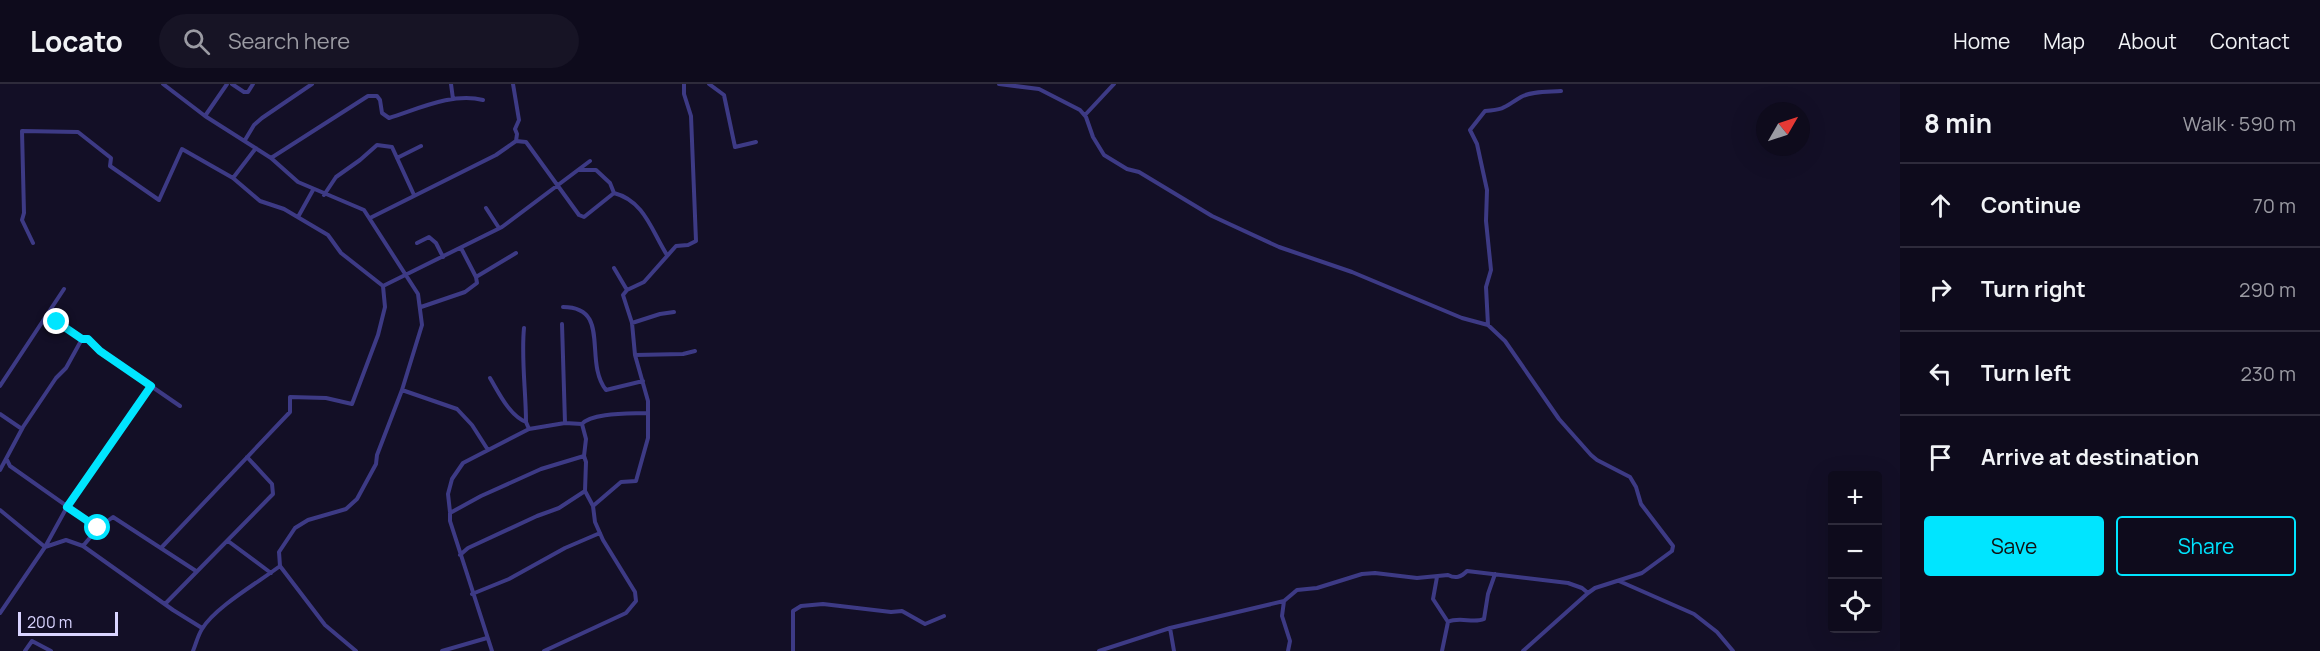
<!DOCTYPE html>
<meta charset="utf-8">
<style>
:root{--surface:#0e0b1c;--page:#171425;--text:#f1f3f6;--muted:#9b9ba3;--line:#2e2b3b;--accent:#00e5ff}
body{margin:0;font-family:Manrope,sans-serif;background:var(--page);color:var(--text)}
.controls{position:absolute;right:18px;bottom:18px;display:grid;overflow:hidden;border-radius:6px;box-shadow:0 6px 24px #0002}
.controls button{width:54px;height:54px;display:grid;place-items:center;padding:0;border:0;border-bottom:2px solid var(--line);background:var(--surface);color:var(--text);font:30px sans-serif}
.compass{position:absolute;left:1756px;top:18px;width:54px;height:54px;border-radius:50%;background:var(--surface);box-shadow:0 6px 24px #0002;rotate:51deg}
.scale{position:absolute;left:18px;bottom:15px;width:100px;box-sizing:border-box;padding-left:6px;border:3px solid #d9d4ff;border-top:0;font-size:16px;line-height:21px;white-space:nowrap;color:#d9d4ff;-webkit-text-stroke:4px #130f26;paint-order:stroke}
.stop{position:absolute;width:18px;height:18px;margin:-14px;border:4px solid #00e5ff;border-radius:50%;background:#fff}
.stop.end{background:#00e5ff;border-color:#fff;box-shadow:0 2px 6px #0008}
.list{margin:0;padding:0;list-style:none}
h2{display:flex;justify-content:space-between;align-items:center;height:78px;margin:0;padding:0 24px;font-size:26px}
h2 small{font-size:20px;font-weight:400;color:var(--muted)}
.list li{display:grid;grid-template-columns:39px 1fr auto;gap:18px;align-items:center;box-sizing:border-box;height:84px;padding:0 24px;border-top:2px solid var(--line)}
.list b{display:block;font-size:22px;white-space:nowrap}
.list em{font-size:20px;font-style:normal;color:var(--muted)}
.actions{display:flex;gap:12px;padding:18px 24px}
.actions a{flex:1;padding:14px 0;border:2px solid var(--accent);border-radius:6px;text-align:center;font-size:21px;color:var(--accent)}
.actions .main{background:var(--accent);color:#111}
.icon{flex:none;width:33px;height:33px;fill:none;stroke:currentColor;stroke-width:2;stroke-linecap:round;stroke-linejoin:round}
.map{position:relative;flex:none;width:1900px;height:567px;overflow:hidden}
header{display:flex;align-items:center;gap:36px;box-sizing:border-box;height:84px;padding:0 30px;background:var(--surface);border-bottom:2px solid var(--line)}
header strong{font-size:28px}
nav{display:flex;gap:33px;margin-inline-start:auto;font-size:21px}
.search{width:420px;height:54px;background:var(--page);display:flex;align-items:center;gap:15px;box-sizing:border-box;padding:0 21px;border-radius:33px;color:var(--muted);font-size:22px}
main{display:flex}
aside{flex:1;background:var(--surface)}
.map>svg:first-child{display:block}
</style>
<header>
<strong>Locato</strong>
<div class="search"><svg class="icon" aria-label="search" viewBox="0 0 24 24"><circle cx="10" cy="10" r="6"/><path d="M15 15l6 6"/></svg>Search here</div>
<nav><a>Home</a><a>Map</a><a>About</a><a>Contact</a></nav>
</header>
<main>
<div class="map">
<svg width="1900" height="567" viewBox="0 0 1900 567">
<rect width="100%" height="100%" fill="#130f26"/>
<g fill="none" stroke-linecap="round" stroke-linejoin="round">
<!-- minor -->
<path stroke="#3d3a85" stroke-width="4" d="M163,0L205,32L271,74L298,98L364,126L418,210L422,241L402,306L377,371L376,380L357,415L346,425L308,436L295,444L279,468L280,482L325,541L356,567
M232,0L244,8H248L253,0
M451,0L453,15
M513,0L519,36L515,45L517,50L516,57
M709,0L724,11L735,63L756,58
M999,0L1039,5L1080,26L1086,33L1093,53L1104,71L1127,85L1139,88L1212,132L1279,163L1352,188L1462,234L1488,241L1505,257L1559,335L1591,371L1597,376L1630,393L1636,403L1641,420L1673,462L1672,467L1642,489L1595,504L1588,509L1523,567
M1085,31L1114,0
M205,32L227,0
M245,56L254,41L262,34L312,0
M271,74L368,12H377L380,16L382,29L389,34C418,25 453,8 483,16
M397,74L421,62
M233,94L256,64
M614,109C645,117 652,148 667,171
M324,111L336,93L360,76L377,61L392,63L414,111
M486,124L499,144
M298,133L313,106
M370,134L496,71L516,57L526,58L529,62L579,131L584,133L614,109L610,99L596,86H580
M33,159L22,136L24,129L22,47L78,48L111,74L110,82L159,116L182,65L233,94L260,117L284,125L328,151L341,169L383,202L385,223L378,251L352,320L326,314L290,313V328L161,464
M417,159L429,153L436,159L443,173
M476,193L516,169
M383,202L502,143L590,77
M627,206L644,198L676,162L688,161L696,157L691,32L684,10V0
M421,223L465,208L477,199L476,193L461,164
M563,223C612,223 583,277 606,306L643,297
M48,231L82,255H88L100,267L180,322
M632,239L660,230L674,228
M562,240L565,339
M1488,241L1486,203L1491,186L1486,137L1487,106L1477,60L1470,46L1485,27C1507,25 1504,23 1521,13C1531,7 1549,8 1561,7
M524,244C521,275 526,307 526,338
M635,271L683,270L695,267
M490,294C499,309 509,331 526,338L529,345
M0,302L64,205
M402,306L457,325L472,341L488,366
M0,330L22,345
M584,372L586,355L582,340C592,328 632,330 648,329
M7,376L10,382L98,444
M0,386L23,343L56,294L66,284L82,255
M593,422L621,398L636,397L648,354V317L635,271L632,239L623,211L627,206L614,184
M0,426L45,463L67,423L151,302
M450,428L448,410L452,395L463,379L529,345L565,339L582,340
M228,457L271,489
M83,462L98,444L113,433L196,487
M460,471L468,464L537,432L559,424L585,407
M1437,493L1433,515L1448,538
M1619,497L1694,530L1717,548L1733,567
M472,510L509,495L565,464L600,449
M1284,517L1282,532L1290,557L1288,567
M165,520L273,410L272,400L247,373
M0,529L45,463L66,456L83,462L173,526L202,544
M1170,544L1174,567
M25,567L32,557L51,567
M193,567C196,560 198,551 202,545C215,523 259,498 280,482
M442,567L487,554
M492,567L450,437V429L481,412L541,385L584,372L586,378L585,407L593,422L595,438L603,456L635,508L636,517L626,529L544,567
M793,567V527L801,522L823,520L891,528L902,527L925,540L944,532
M1099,567L1170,544L1284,517L1297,506L1317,504L1362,490L1375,489L1417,494L1448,491C1456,495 1461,493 1467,487L1568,499L1582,504L1588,509
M1442,567L1448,538C1460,532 1473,540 1484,535L1488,510L1495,490"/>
</g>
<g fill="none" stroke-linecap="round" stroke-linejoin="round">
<!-- route -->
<path stroke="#00e5ff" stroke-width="8" d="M57,238L82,255H88L100,267L151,302L67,423L98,444"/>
</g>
</svg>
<div class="controls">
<button>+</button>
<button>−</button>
<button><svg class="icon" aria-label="locate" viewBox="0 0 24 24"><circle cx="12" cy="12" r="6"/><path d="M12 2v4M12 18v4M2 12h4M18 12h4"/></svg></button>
</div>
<svg class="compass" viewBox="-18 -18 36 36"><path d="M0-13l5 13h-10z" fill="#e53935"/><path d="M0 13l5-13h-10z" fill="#9b9ba3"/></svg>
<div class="scale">200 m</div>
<div class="stop" style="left:98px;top:444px"></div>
<div class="stop end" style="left:57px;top:238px"></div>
</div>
<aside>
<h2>8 min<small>Walk · 590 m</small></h2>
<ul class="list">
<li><svg class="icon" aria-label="ahead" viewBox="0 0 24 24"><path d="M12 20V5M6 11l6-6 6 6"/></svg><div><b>Continue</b></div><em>70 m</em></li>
<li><svg class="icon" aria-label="right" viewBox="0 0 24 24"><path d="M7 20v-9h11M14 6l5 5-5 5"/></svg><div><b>Turn right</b></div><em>290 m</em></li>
<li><svg class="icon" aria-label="left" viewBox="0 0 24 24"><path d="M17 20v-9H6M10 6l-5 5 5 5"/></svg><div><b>Turn left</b></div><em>230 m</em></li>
<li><svg class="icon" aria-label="arrive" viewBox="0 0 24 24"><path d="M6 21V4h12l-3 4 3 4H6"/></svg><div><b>Arrive at destination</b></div></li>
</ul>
<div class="actions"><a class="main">Save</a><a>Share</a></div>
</aside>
</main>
